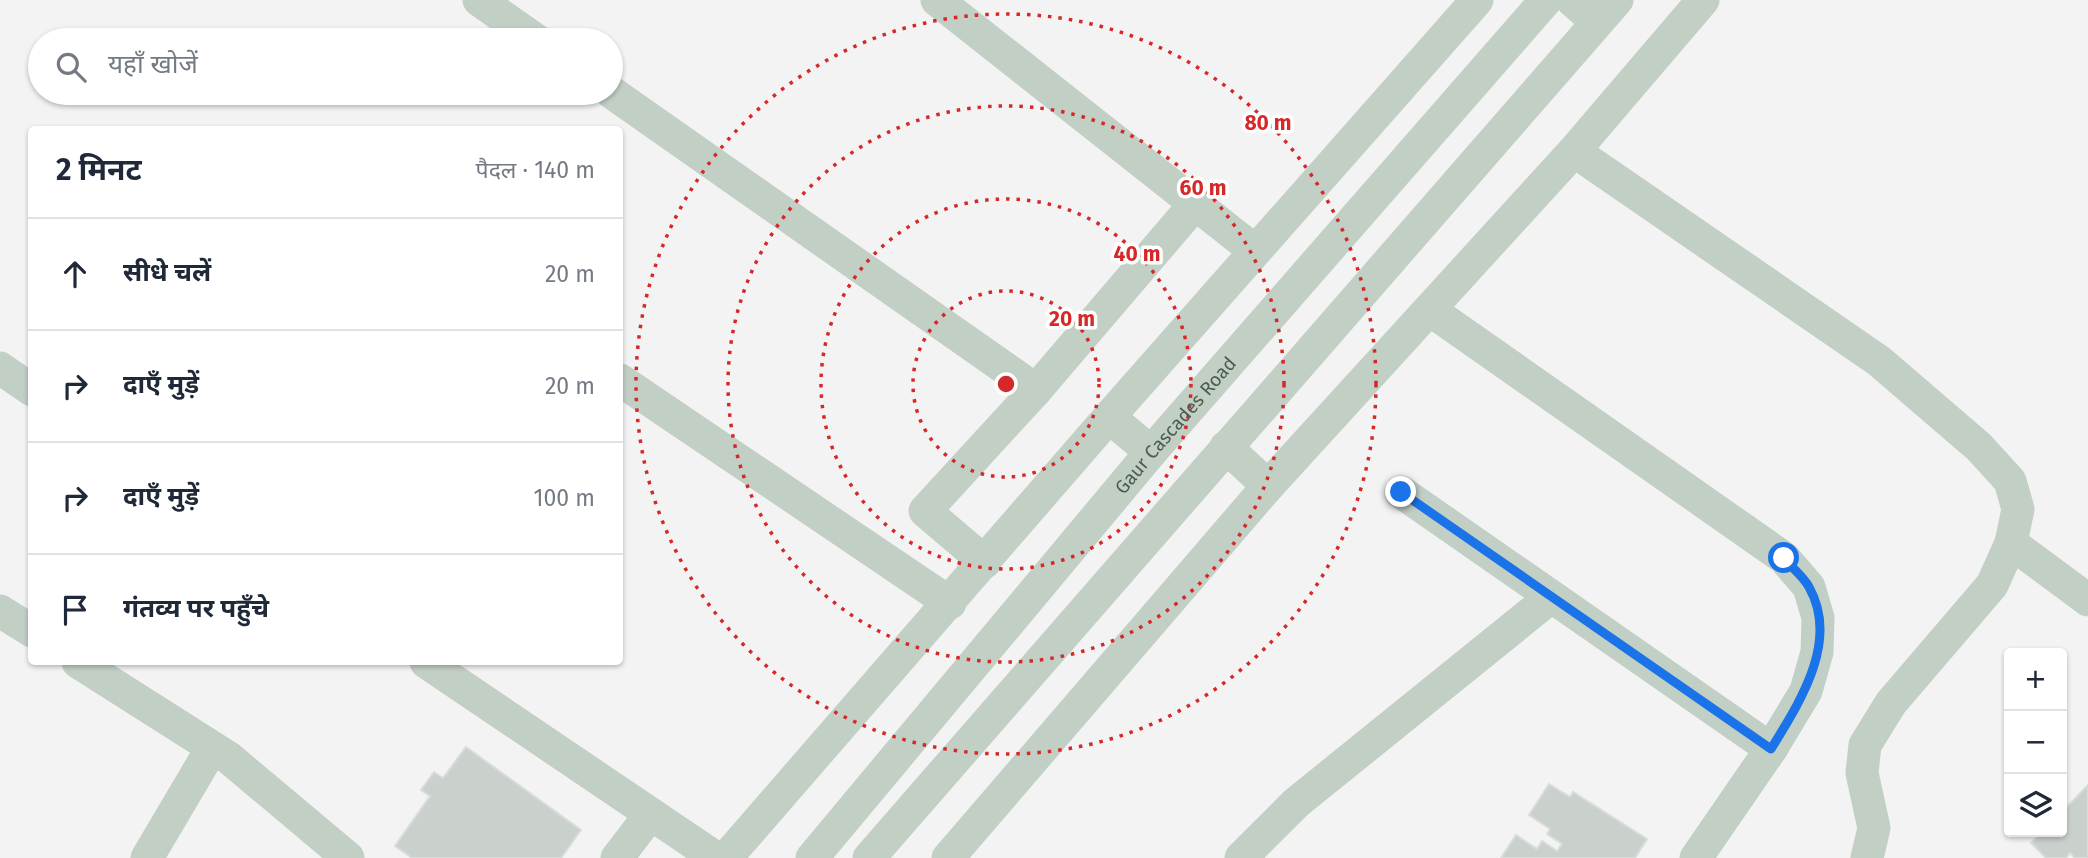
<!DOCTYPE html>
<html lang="hi">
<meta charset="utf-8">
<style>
:root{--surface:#fff;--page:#f6f6f7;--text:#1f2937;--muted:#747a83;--line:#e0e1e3}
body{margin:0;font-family:"Fira Sans","Noto Sans Devanagari",sans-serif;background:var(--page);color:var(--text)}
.controls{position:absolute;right:21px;bottom:21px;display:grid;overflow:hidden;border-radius:7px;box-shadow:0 2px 5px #0004}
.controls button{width:63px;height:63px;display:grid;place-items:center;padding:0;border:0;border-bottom:2px solid var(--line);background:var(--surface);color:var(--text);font:35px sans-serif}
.stop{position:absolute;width:21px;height:21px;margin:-16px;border:5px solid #1a73e8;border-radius:50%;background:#fff}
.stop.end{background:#1a73e8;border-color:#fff;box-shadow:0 2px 7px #0008}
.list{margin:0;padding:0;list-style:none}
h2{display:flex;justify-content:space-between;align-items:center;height:91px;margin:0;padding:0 28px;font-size:30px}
h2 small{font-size:23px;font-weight:400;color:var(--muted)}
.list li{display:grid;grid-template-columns:46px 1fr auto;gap:21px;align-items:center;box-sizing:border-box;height:112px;padding:0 28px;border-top:2px solid var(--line)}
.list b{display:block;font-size:26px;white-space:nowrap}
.list em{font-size:23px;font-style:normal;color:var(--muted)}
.icon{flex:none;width:38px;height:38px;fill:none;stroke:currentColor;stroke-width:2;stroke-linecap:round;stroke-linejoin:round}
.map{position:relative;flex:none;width:2088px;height:858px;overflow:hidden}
.search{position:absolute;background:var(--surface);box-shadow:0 2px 5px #0004;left:28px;top:28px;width:595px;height:77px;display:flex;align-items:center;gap:18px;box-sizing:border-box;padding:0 24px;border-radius:38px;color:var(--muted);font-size:26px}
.panel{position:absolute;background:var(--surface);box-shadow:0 2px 5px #0004;left:28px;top:126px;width:595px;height:539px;border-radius:7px}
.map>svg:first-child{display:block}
</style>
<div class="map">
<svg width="2088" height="858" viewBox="0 0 2088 858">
<rect width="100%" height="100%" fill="#f4f3f4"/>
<!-- building -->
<path fill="#cad1cc" stroke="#d7ddd9" stroke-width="2" d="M466,747L581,830L561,858H412L395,846L430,796L421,790L434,772L443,778Z
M1549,784L1570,797L1573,792L1647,839L1635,858H1501L1516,835L1537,849L1542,841L1557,851L1562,844L1547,834L1550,829L1529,815Z
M2088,785V858H2075L2070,853L2066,858H2046L2031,843L2042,832H2062V812Z"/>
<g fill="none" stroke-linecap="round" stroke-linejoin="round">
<!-- street -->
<g stroke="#c2cfc5" stroke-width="33">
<path d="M479,0L536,40"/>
<path d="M937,0L1255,251"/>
<path d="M1572,0L1597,22"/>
<path d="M611,92L1036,390"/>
<path d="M1574,151L1879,361L1979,447L2010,481L2018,509L2011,543L1992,585L1891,703L1865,745L1862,773L1874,828L1867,858"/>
<path d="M1430,310L1784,558L1809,587L1818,618L1817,652L1806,691L1771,749L1696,858"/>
<path d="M0,368L32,390"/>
<path d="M620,380L950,603"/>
<path d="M1109,417L1151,452"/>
<path d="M1226,447L1268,486"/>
<path d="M1401,492L1771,749"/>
<path d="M2011,543L2088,600"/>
<path d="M985,562L925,511L1036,390L1195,204"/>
<path d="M0,611L32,631"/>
<path d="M78,662L229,758L348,858"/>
<path d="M426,662L716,858"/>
<path d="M147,858L212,748"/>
<path d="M617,858L650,815"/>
<path d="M726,858L1109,417L1477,0"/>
<path id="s1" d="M812,858L1151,452L1546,0"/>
<path d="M869,858L1617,0"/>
<path d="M948,858L1268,486L1574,151L1703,0"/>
<path d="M1241,858L1296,803L1551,597"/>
</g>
</g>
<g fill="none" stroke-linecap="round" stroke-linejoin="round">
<!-- route -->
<path stroke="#1a73e8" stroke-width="9" d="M1401,492L1771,749C1799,703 1840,642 1809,587C1803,576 1791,567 1784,558"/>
</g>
<!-- distance rings -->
<g fill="none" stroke="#d62828" stroke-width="3.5" stroke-dasharray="3.5 7">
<circle cx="1006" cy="384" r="93"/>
<circle cx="1006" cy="384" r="185"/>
<circle cx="1006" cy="384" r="278"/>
<circle cx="1006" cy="384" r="370"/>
</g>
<g text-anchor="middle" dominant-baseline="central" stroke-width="7" stroke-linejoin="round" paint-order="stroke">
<!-- street labels -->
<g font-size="19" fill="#4c5e4f" stroke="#fff">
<text stroke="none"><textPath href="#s1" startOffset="565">Gaur Cascades Road</textPath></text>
</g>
</g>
<circle cx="1006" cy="384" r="10" fill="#d62828" stroke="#fff" stroke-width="3.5"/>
<g font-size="21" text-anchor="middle" font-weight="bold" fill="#d62828" stroke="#fff" stroke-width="7" stroke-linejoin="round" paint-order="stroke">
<text x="1268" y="130">80 m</text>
<text x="1203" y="195">60 m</text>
<text x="1137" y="261">40 m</text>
<text x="1072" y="326">20 m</text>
</g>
</svg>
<div class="controls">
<button>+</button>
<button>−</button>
<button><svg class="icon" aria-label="layers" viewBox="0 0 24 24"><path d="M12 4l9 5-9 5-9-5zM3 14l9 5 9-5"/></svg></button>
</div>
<div class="stop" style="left:1784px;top:558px"></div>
<div class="stop end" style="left:1401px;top:492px"></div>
<div class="search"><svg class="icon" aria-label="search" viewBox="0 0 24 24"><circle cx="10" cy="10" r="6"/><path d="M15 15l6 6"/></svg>यहाँ खोजें</div>
<section class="panel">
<h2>2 मिनट<small>पैदल · 140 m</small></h2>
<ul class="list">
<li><svg class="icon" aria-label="ahead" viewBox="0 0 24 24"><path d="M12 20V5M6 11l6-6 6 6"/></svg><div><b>सीधे चलें</b></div><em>20 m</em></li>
<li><svg class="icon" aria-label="right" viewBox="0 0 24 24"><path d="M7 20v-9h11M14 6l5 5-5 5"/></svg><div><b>दाएँ मुड़ें</b></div><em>20 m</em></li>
<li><svg class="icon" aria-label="right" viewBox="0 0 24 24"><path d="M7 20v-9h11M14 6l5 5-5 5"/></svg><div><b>दाएँ मुड़ें</b></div><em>100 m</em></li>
<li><svg class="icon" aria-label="arrive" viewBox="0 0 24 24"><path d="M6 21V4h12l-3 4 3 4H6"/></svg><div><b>गंतव्य पर पहुँचे</b></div></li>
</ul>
</section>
</div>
